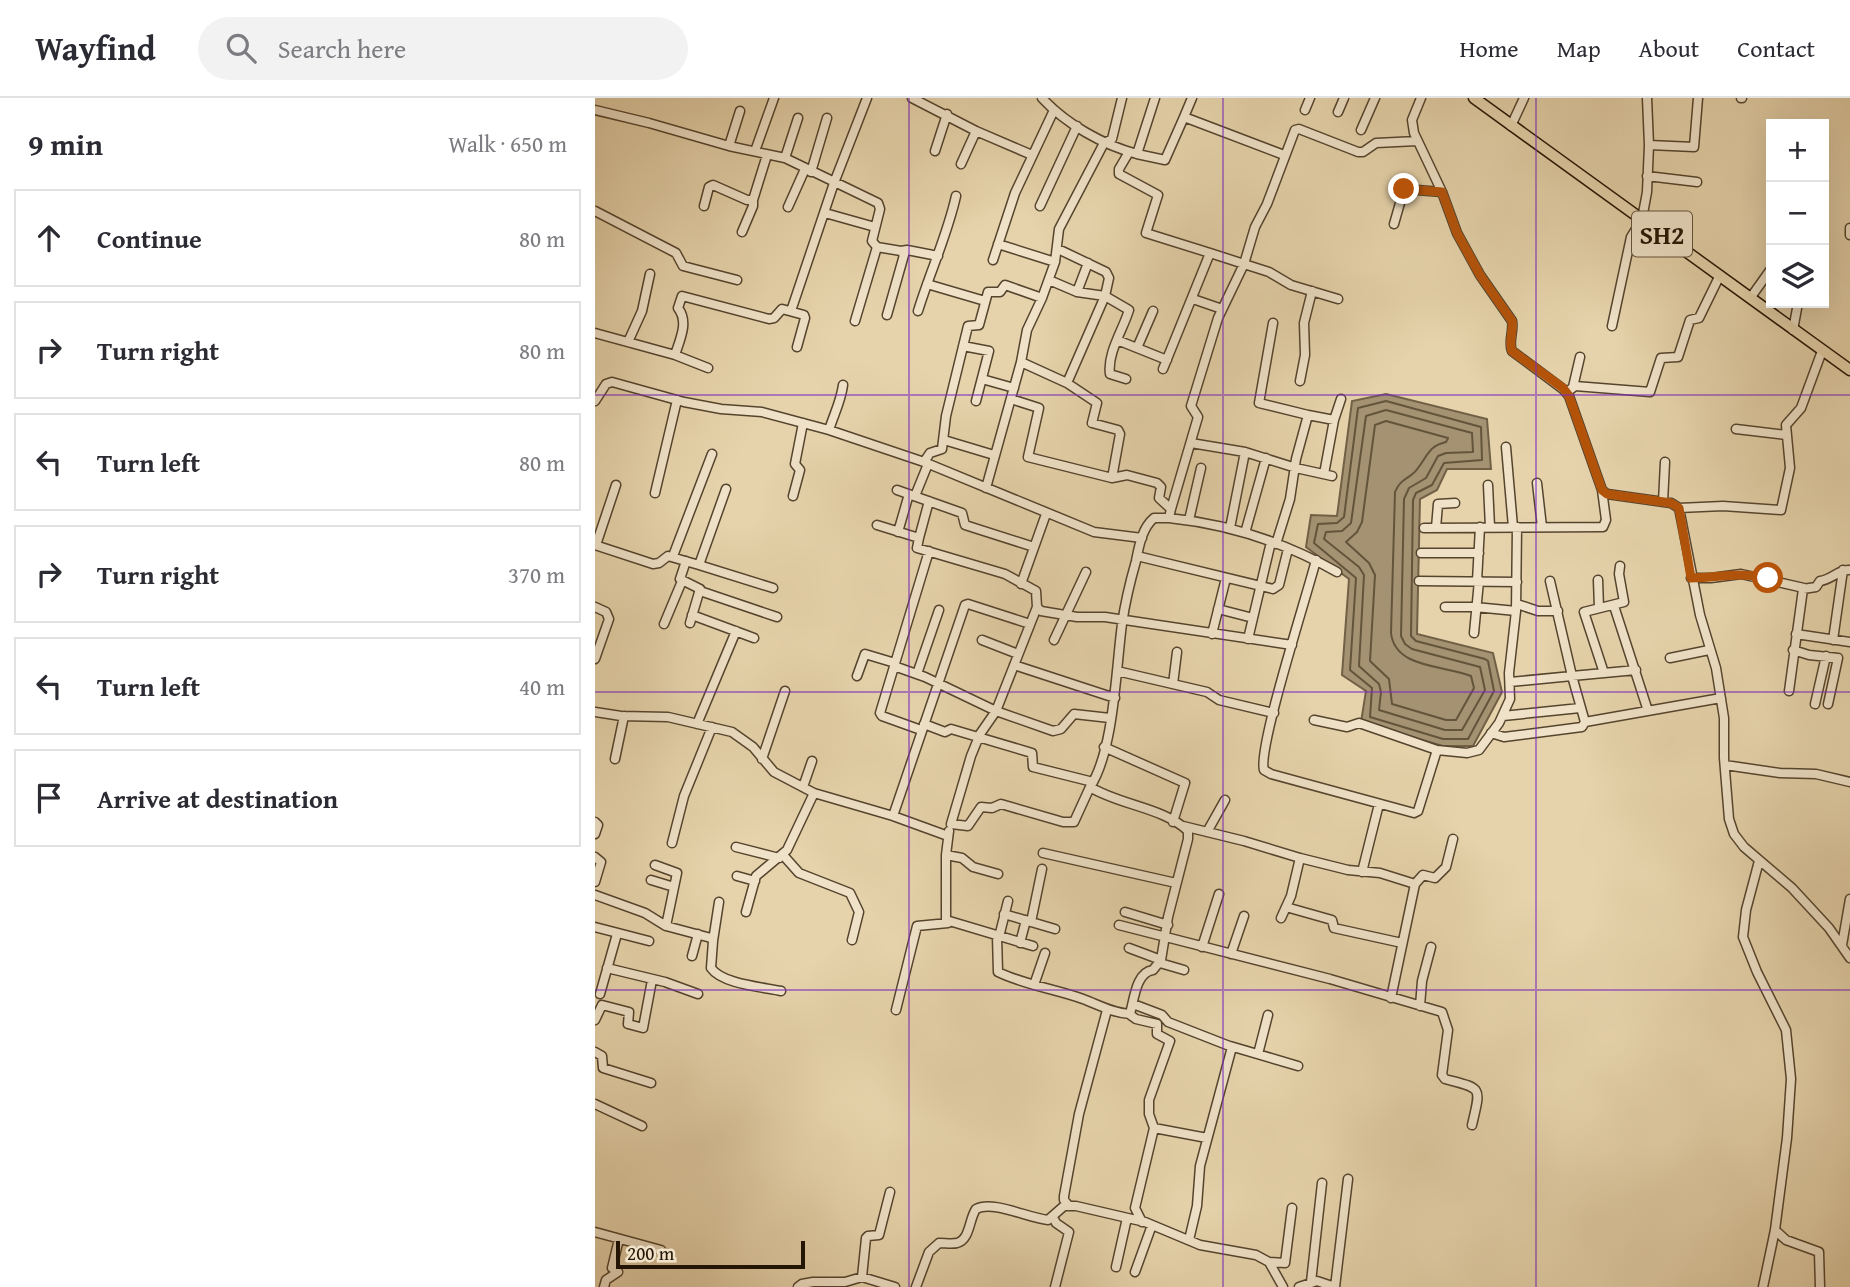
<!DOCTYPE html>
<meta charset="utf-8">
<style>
:root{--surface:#fff;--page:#f2f2f3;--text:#2b2b33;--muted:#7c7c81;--line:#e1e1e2}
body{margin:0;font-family:"Gentium Book Plus",serif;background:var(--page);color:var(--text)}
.controls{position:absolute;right:21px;top:21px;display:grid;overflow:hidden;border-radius:0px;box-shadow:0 7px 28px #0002}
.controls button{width:63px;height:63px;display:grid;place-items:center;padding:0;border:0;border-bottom:2px solid var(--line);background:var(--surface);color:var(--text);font:35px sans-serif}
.scale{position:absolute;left:21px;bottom:18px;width:189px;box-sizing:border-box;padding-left:7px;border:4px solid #251504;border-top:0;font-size:19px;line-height:24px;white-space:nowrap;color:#251504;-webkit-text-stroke:5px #efe2c8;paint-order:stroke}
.stop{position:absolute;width:21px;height:21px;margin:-16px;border:5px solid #b45309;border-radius:50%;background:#fff}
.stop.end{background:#b45309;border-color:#fff;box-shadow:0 2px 7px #0008}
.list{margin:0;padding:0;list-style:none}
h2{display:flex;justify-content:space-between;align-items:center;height:91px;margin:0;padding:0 28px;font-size:30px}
h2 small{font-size:23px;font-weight:400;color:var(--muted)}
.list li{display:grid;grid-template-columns:46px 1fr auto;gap:21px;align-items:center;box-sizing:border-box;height:98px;margin:0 14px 14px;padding:0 14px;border:2px solid var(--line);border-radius:0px}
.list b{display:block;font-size:26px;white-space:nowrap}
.list em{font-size:23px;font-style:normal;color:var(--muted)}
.icon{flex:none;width:38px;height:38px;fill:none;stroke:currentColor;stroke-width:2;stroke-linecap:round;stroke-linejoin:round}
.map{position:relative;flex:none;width:1255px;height:1189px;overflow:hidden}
header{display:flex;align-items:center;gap:42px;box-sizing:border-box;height:98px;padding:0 35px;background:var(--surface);border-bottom:2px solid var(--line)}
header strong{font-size:33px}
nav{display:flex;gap:38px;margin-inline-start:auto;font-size:24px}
.search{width:490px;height:63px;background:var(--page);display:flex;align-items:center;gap:18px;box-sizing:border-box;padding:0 24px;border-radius:38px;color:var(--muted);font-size:26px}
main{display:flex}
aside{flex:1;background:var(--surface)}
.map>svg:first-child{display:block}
</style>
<header>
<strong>Wayfind</strong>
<div class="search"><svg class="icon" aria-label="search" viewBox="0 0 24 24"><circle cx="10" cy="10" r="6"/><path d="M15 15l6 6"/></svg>Search here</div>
<nav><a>Home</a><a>Map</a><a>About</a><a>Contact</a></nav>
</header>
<main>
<aside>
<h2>9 min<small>Walk · 650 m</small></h2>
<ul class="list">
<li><svg class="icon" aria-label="ahead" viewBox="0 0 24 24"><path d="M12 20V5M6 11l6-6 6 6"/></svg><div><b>Continue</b></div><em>80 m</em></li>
<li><svg class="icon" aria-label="right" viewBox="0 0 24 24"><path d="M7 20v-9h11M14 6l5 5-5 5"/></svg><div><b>Turn right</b></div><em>80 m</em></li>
<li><svg class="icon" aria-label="left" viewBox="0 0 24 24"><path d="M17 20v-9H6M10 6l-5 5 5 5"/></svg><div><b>Turn left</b></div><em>80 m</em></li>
<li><svg class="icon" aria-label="right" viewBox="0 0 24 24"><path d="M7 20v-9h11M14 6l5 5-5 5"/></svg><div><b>Turn right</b></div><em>370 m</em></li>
<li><svg class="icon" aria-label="left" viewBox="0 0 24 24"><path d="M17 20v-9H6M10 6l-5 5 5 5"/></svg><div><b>Turn left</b></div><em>40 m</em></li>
<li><svg class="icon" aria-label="arrive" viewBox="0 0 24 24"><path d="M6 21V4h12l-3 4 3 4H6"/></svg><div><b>Arrive at destination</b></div></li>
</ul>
</aside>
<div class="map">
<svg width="1255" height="1189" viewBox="0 0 1255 1189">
<rect width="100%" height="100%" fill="#e6d3ab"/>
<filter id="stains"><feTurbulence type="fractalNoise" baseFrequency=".00286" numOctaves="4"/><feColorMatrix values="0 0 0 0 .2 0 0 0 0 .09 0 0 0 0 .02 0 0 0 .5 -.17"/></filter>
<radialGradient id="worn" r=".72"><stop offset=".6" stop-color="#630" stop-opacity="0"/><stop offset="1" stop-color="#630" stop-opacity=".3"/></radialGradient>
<!-- water -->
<path fill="#a49272" stroke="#716046" stroke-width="2" d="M791,296L892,321L896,371H852L842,392L825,401L822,536L898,555L907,594L878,648H848L766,624L771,593L747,577L754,481L711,449L716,417L742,418L757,303Z"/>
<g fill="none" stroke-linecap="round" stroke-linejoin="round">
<!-- shore -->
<path stroke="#64543b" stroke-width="2" d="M791,303L886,329L887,362L849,365L837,387L821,395L818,402L816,538L821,543L890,561L893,563L899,593L873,641H848L775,619L777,590L755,572L761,480L719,445L723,426L742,425L749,419L763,310Z
M791,312L877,335L878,354L851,355L843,358L831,380L814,390L809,401L806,538L810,546L817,551L885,569L890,592L867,632H850L784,612L786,594L784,586L764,568L769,477L764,469L729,441L731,434L747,433L756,425L771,318Z
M791,323L853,340L851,344C834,348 833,357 823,370C816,381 806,379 800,394L796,535C800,571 850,567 876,578L879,590L861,622H851L797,606L794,581L775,563L780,477L774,465L751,444L762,434L767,424L780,327Z"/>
<!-- minor casing -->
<g stroke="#55442e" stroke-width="11">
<path id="minor" d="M317,0L381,33L437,57
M447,0C471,26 508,47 542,56L560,0
M597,0L589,19L689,57
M826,0L817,22L819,35L847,94L862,135L885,177L917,223C919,233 913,244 917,253L968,291L974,298L1007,392L1012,396L1076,405L1084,410L1105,517L1121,570L1129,620V660L1134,721L1139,736L1149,749L1197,790L1234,830L1255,860
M1146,0H1147
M0,12L54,25L134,48L190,60L283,105L285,111L277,143L282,149L306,153L309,157L292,217
M710,12L715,0
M743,14L749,0
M916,28L929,0
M766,32L780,0
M1054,47L1099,49L1103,0
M134,48L145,13
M160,53L179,0
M340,53L352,16
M534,54L524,71V76L563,97L551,135L615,155L568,271
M542,56L570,62L589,19
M190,60L203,20
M366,66L381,33
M216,74L232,20
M1052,78L1102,84
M109,108L114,89L118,87L152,102H158L172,57
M445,108L482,28
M193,109L210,71
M0,113L81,155L88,168L142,182
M230,115L280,129
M799,126L809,91L847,94
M1255,130V137
M147,134L158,108V102
M403,146L460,164
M463,151L511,174L514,180L510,198L534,212C528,232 512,255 515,276L531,281
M306,153L312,152L343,158
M398,162L420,95L459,12
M454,182L482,194L510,198L472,285
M332,186L390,203
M482,194L493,165
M1156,199L1176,171
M598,201L627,211
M743,201L696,187L674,174L649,166L660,129L672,106L700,32L704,31L763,54H768L781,45L822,43
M196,213L239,85L272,0
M323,213C335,174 352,138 361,98
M260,223L282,149
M678,225L664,305L713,317L701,361L695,401L681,446
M1017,228L1036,139L1047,121L1052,94L1054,47L1052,0
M1198,232L1203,205
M0,235L80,257L113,270
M522,242L572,262
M33,244L47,213L55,176
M368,248L394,253L381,303
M542,250L558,213
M80,257C85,241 94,224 83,210L87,198L174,221L179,220L187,211L209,217L210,220L202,249
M426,264L472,285L502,305L497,325L523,332L525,336L517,380
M387,281L419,290
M705,283L710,257L709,225L717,193
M978,289L985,259
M972,294L980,288L1055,294L1066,260L1083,259L1095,222L1104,220L1125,177
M0,303L11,286L17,284L89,304L126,311L167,314L234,332L329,364L499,434L547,440
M713,317L739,322L746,301
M1141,331L1191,337
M234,332C239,316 246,303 248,287
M349,342L399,357
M596,345L650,354L701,370L737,378
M911,349L918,429
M329,364L335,355L347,351L351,318L373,228L384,227L393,194H405L410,187L447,200
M729,376L739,322
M942,385L947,429
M893,387L895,429
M391,390L426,264L432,232L447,200L460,164L464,131L509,45L517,41L527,0
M302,392L367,415L370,427L439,449
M60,395L82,302
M198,398L205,372L200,366L208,325
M320,398L333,366
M1068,404L1070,364
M1084,410L1128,408L1186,412L1195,370L1191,327L1206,310L1227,253
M576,411L603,319L596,308L623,220L649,166L615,155
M574,420C633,426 691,445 742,474
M594,422L606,370
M282,427L324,440L334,403
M635,430L650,354
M829,430L1008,429L1011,422L1007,392
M841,430L843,406L860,405
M303,434L314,396
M650,435L671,360
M324,440L322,450L410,476L441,493L442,509L446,513L482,519H510L697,547
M0,447L58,466L64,465L73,458L104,467L131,391
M1,447L21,387
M826,455H884
M78,458L117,356
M542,458L678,491L684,487L693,451
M91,463L85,481L105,491L95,525
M104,467L178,490
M1096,480H1116L1146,476L1209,490
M1003,482L1004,510
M824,483L922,484
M882,483L885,429
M955,483L977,578L1041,572
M426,486L451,416
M105,493L182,519
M922,506L943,513H963
M1019,508L1053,613
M0,509L11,514L14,521L0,561
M442,509L401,613L385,636L376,658L356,726L373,728L386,709L397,710L406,706L468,724H479L495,689
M850,509H880L921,513
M623,511L658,520
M97,517L159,540
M69,526L87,483
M879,535L884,483
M617,536L631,480
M1201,536L1255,544
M653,541L676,444
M387,542L423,556
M459,542L491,474
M1238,542L1248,472
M1198,552L1214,557L1243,560L1233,606
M1075,560L1114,552
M419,567L520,600
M299,568L330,579L401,613L458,633L466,631L479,616L515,620
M522,573L612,594L624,602L679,615
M1009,575L989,514L1029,504L1024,476L1025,468
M322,576L344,512
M262,578L270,556L300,565
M915,584L977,578L990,624L1126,600
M578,586L582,554
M1194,593L1208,491L1221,489L1225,483C1236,482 1244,471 1255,472
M1220,606L1231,558
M0,614L26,618L73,619L137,634L158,649L179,674L219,695L298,718L353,738
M908,618L985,610
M719,622L752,629L764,625L842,652L823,713L819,715L676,676L669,672C662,652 713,494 721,462
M102,626L141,533
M329,626L350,634L356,631L437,655L438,669L498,684
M326,632L287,618L285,615L334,453
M896,635L909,639L987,629L990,624
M509,649L590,685L578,724
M842,652L872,655L884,652L904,625L915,601L914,575L921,513L922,429
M20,661L29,618
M167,661L190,593
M1130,667L1185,675L1221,676L1255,684
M208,689L217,663
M298,718L370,507L373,506L435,526
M0,724L3,727L0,736
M588,728L649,743L705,760L696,798L686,820
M354,733L351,757L367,760L378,769L403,776
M612,734L630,702
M77,745L89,698L117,629
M141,749L184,760
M448,755L581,785
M188,757L204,775L255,795L264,814L257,842
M351,757V822L438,848
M0,759L6,764L0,784
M705,760L753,772L785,775L820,786L796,900
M1164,763L1151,812L1148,839L1162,874L1191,932L1196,981L1192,1040L1180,1132L1168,1189
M60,767L82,775L71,828
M767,774L784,706
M142,778L160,783
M56,782L79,789
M820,786L828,777L840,780L851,769L858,741
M0,797L50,815L71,828L116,840L118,843L116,870C127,886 167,889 186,893
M691,809L737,822L739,830L807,845
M151,814L161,778L192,752L219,695
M530,814L573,827
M409,816L460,831
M436,824L447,771
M524,827L735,881L847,914L853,932L847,977L850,981C888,991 886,988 877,1027
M0,829L54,843
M402,838L403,874C430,887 460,891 488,901C504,907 518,915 535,916C539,902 541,874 558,872L566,862L573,819L593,741V733C570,710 524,707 495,689C519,653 521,570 527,526C530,505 535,484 541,463C544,448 547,430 559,420H574L576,411L564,400L566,389L562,385L532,377L517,380L433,359L444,310L416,301
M404,839L413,803
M118,843L124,804
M425,845L431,822
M1247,847L1255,801
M607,849L624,796
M534,850L566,862
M636,856L649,818
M97,858L103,836
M565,865L589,872
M12,870L70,884L103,896
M439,887L450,855
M5,896L22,836
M538,906L567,917L573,924L637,949L605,1068L602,1108L594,1142
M825,908L827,883L836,849
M301,912L322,828L353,825
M534,916L541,921L562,926V936L575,943L554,1002V1016L559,1030L540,1110L547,1124
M0,922L7,907L34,914L33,926L48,930L57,882
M635,948L703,968
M0,954L7,958L8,970L56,985
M663,956L673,917
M0,1006L47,1028
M559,1030L612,1040
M474,1108L469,1102V1098L484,1016L512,912
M458,1119L461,1125L474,1134L460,1189
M1180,1132L1191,1142L1224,1154L1225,1189
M0,1134L66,1152
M674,1164L690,1165L697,1110
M521,1169L532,1120
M540,1174L557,1127
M267,1179L271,1140L273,1138L284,1137L295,1094
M716,1184L727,1085
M9,1189L11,1182L23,1174L17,1170L24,1141
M203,1189L207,1186L218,1184H250L267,1179L300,1189
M321,1189L334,1154L344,1145C350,1145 357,1146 362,1145C375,1142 374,1121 381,1111C398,1102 433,1120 453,1122L469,1108H481L550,1124L605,1147L661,1157L674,1164L688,1189
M704,1189L722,1183L740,1189L753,1081"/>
</g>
<!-- major casing -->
<g stroke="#251504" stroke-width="13">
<path id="major" d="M879,0L1255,272"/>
</g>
<!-- minor -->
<use href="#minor" stroke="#efe2c8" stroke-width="8"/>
<!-- major -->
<use href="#major" stroke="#e6d3ab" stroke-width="10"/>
</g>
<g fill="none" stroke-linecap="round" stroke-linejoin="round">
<!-- route -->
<path stroke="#b45309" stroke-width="9" d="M809,91L847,94L862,135L885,177L917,223C919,233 913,244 917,253L968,290L974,298L1007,392L1012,396L1076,405L1084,410L1096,480C1125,480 1144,473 1173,480"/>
</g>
<!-- grid -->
<path fill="none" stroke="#7b2cbf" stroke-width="2" stroke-opacity="0.55" d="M314,0V1189M628,0V1189M941,0V1189M0,297H1255M0,594H1255M0,892H1255"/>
<g text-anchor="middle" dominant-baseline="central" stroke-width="6" stroke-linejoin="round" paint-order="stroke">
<!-- shield labels -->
<rect fill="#efe2c8" stroke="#62523f" stroke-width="2" x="1037" y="113.5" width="60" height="45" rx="5"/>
<g font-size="26" font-weight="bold" fill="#251504">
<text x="1067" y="136">SH2</text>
</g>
</g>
<rect width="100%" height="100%" filter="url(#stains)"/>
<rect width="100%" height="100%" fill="url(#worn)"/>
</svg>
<div class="controls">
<button>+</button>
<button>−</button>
<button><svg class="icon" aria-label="layers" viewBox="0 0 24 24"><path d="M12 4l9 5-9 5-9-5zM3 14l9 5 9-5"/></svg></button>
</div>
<div class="scale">200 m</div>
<div class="stop" style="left:1173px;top:480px"></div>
<div class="stop end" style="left:809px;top:91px"></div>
</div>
</main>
